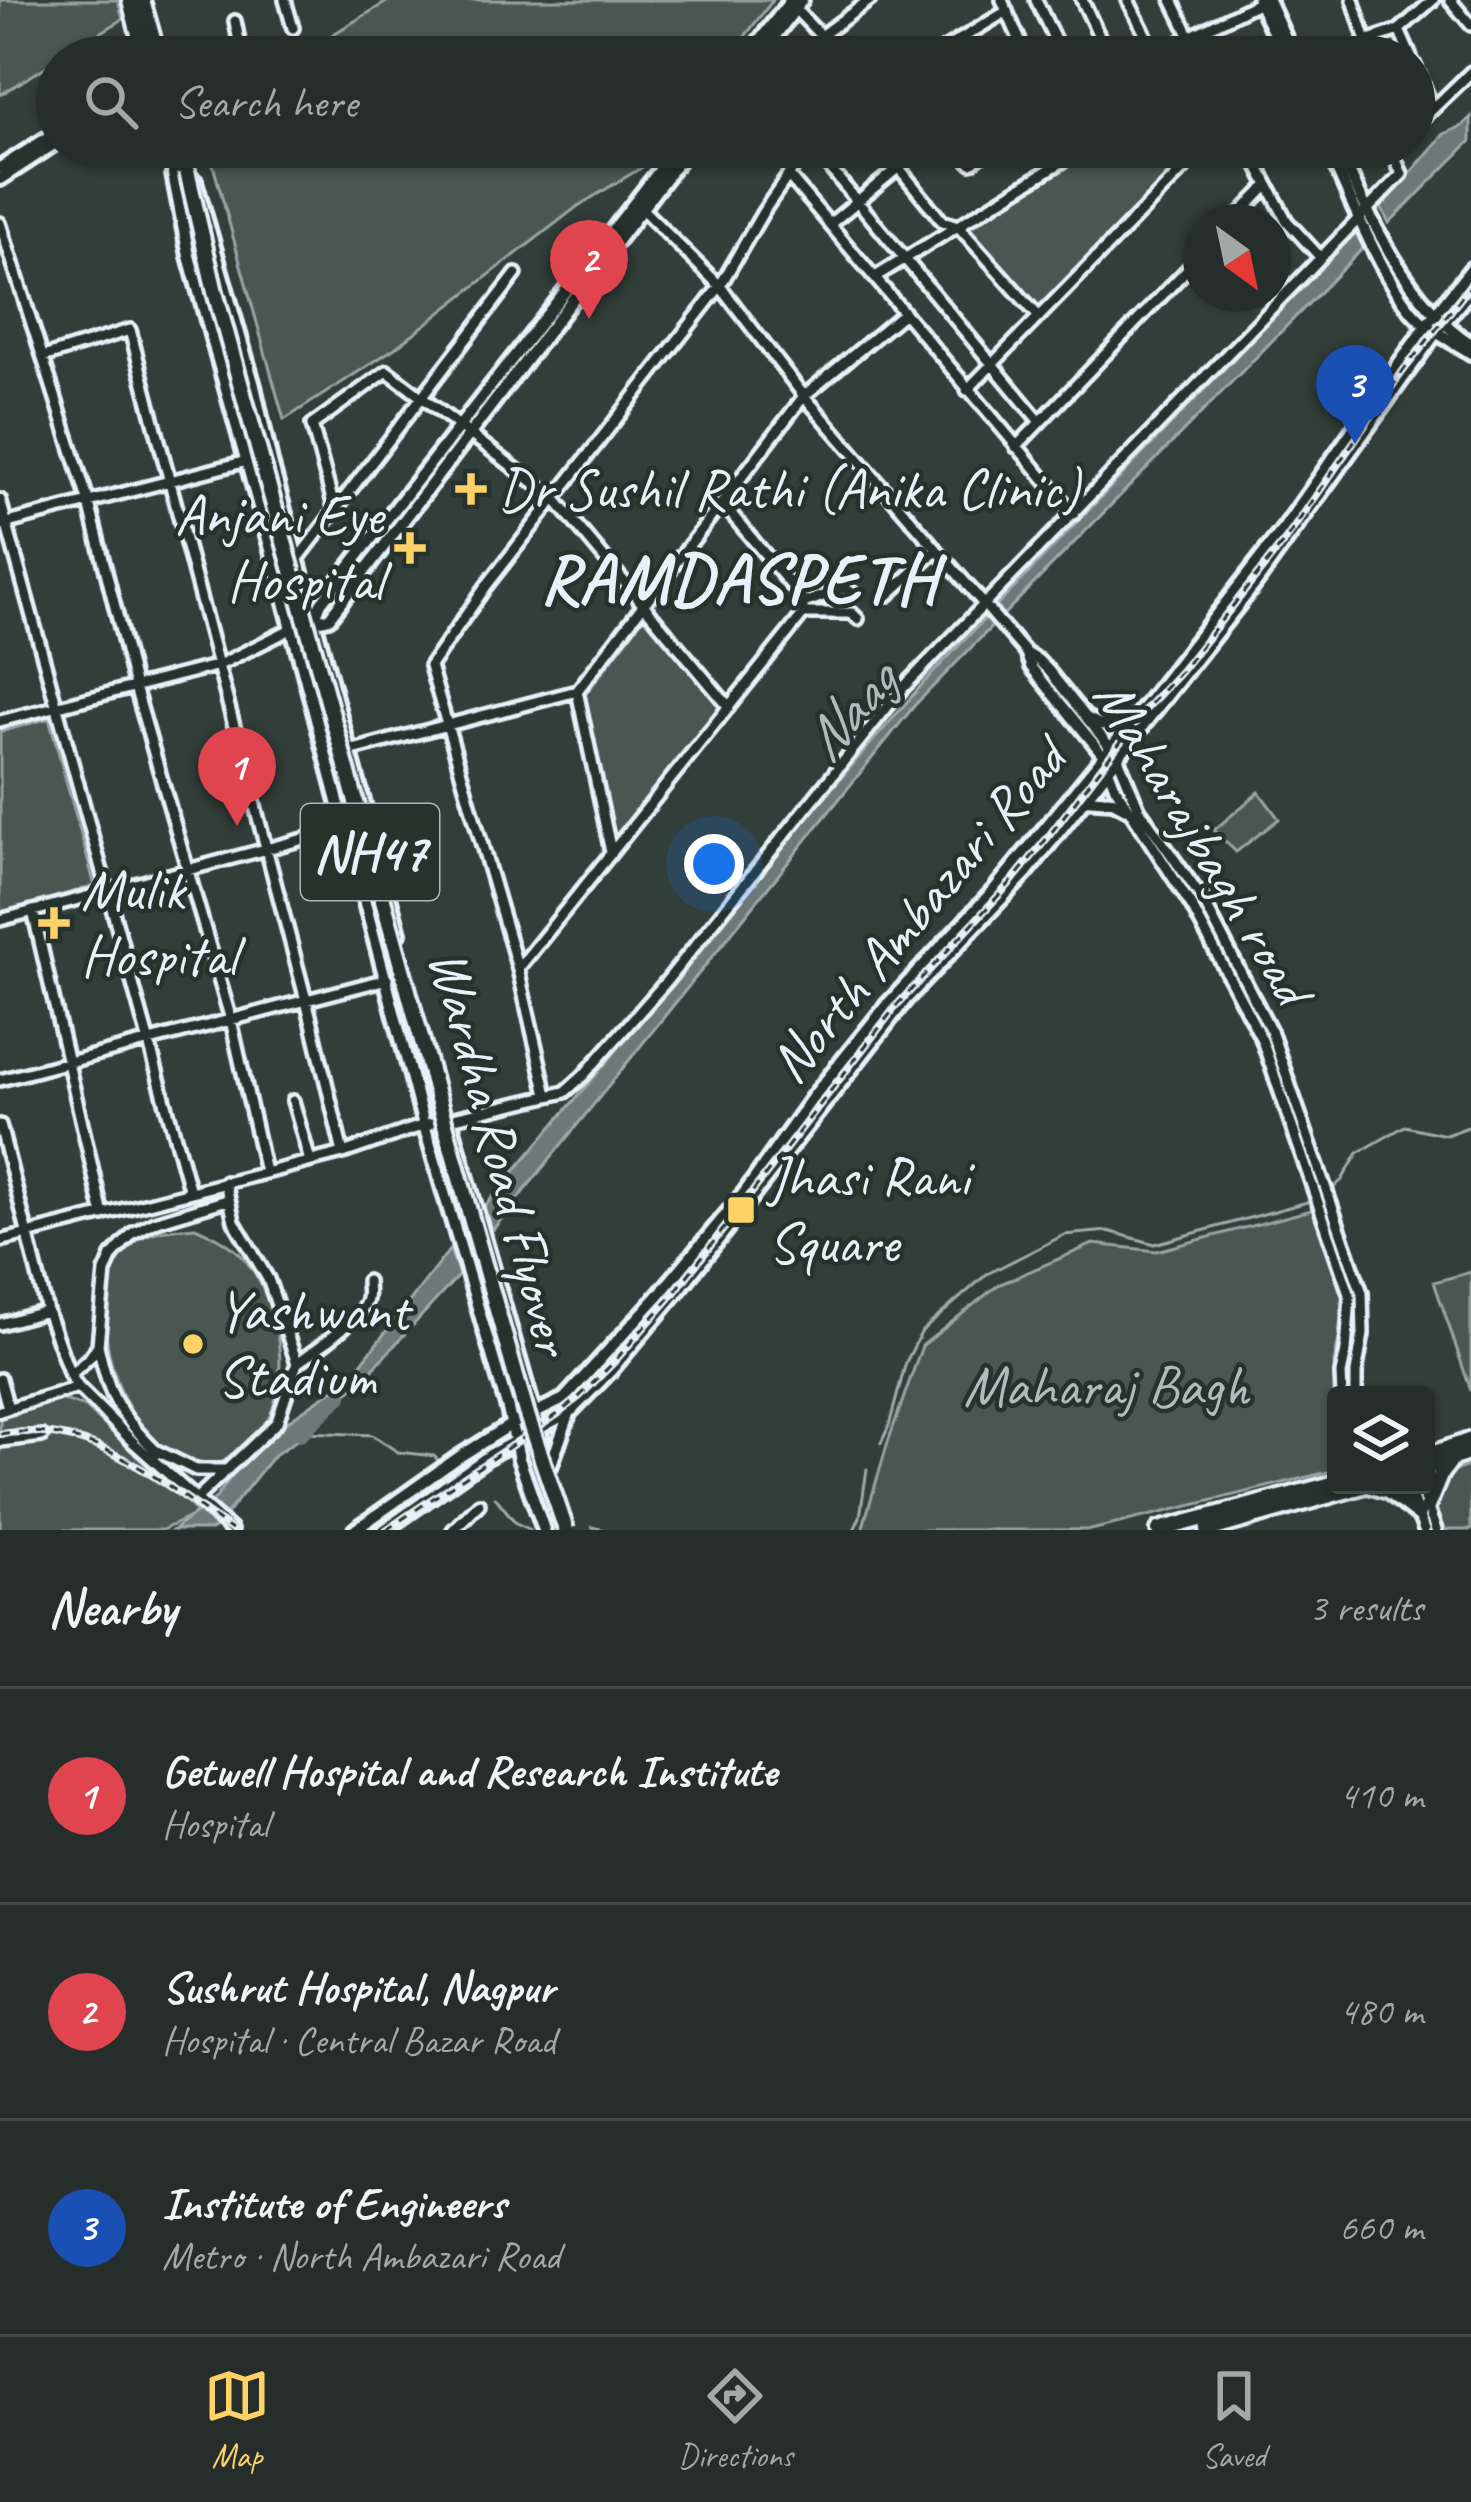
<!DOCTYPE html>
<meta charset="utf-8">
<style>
:root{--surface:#262e2b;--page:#2e3633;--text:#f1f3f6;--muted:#a4a8a9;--line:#424a47;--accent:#ffd166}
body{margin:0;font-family:Caveat,sans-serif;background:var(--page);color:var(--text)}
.controls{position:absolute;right:36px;bottom:36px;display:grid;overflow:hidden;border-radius:12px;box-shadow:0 3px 9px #0004}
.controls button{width:108px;height:108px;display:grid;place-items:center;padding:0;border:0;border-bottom:3px solid var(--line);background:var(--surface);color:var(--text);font:60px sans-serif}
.compass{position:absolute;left:1183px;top:204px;width:108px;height:108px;border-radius:50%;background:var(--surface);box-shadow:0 3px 9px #0004;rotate:147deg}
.you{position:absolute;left:714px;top:864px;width:42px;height:42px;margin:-30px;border:9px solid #fff;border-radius:50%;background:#1a73e8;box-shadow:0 0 0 18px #1a73e833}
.badge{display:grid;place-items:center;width:78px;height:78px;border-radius:50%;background:var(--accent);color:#fff;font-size:39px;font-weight:700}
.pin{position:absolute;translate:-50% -99px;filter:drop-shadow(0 3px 6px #0008)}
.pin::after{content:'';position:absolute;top:63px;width:42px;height:36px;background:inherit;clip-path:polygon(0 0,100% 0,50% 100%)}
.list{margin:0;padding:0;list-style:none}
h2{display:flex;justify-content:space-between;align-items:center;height:156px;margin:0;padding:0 48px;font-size:51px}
h2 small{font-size:39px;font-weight:400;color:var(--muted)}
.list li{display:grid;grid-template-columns:78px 1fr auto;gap:36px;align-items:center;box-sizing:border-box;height:216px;padding:0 48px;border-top:3px solid var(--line)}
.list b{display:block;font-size:45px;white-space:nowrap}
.list p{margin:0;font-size:39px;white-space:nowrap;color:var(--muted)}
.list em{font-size:39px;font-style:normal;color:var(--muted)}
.icon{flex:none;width:66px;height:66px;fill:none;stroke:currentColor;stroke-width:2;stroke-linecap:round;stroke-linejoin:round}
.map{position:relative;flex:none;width:1471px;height:1530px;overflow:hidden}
.search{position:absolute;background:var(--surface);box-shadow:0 3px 9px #0004;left:36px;right:36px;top:36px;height:132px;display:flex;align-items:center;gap:30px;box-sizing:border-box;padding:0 42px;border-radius:66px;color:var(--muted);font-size:45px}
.sheet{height:804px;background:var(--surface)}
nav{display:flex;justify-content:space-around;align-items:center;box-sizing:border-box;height:168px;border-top:3px solid var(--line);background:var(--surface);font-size:33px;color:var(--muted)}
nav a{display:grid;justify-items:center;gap:6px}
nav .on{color:var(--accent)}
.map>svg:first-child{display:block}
</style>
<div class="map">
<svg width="1471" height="1530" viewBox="0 0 1471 1530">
<rect width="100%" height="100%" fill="#323e39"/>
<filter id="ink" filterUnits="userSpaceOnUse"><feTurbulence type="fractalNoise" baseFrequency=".00833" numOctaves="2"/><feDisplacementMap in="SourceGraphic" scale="24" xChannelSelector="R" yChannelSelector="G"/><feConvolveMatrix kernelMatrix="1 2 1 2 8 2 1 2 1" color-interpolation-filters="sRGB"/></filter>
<g filter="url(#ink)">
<!-- green -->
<path fill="#495651" stroke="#98a4a4" stroke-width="3" d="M0,0H118L123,19L61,57H57V60L0,95Z
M390,0H773L729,57H295Z
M208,147H659L644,166L578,206L395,348L284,420Z
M1086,147H1199L1036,314L958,226Z
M644,617L723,706L616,840L585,695Z
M49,718L95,886L0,912V732Z
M1259,792L1279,819L1236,852L1214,830Z
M1315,1209L1346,1305L1334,1362L1336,1470L1091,1530H862L888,1442L922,1346L998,1285L1093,1244L1157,1251Z
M195,1227C215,1236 233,1244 247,1262C283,1308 299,1407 245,1446C238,1451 230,1459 222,1462C133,1491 64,1300 134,1243C151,1229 173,1229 195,1227Z
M1471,1272V1391L1434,1282Z
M60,1399L85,1407L198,1513L162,1530H0V1415Z
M1470,1466L1471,1530H1439C1430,1501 1437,1472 1470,1466Z"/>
<!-- water -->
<path fill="#6d7978" stroke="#9ea9ab" stroke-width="3" d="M1471,117V141L1389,223L1381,207L1444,134L1462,126Z
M1360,227L1369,242L914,706L491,1232L484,1207L644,1018L801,824L926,680Z
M450,1249L459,1275L360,1383L326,1410L304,1435L273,1456L216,1527L211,1530H173L216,1498L237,1468L278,1428L350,1378Z"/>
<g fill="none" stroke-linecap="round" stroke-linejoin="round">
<!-- stream -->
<path stroke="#9ea9ab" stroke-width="3" d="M1328,1193L1342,1180L1358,1153L1405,1126L1446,1135L1471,1126
M306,1432L372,1435L398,1452L434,1456L441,1463
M881,1443L889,1426L906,1362L922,1331L987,1274L1064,1235L1108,1231L1155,1244L1311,1201
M495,1497L516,1523L531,1530
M592,1527L605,1530
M854,1530L860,1517L867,1469"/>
<!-- river -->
<path stroke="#6d7978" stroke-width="14" d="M301,1434L341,1396"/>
<!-- minor casing -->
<g stroke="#e8f1f8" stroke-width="18">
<path id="minor" d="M285,0L293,28
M1002,0L1027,57
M1036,0L1063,57
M1082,0L1109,57
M1128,0L1155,54
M1172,0L1190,37L1203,57
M1450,0L1471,25
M795,9L841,57
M1399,30L1433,0
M822,35L870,0
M1366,41L1399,30L1411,57
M225,57L241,51L235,21
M931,57L1007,11
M1149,57L1262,1
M1342,57L1366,41L1353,0
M1414,63L1433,108
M1414,127L1471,72
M882,147L942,221L958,226L1039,317
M955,147L971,163L993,147
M1248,147L1287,221L1320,257
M814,149L1040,422
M788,175L1074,514
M640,207L720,286L804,396L1026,653L1031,667L1103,755L1115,787L1192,907L1262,1040L1350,1296L1346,1351L1341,1374L1342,1395
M1232,222L1267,186
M0,223L89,503L135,687L231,1020L265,1172
M830,224L923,147
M875,277L1086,147
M43,357L130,330L312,1023L343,1153
M967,390L1205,147
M1016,447L1201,255
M0,500L190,1192
M335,511L312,425L387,371L554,498L729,707
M0,525L247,461
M297,560L516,274
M888,595L937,550
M804,603L845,588L854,594
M804,613H852L858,619
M1026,653L1038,660L1049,671L1117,756L1139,809L1203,900L1271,1031L1362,1293L1363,1334L1356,1373V1395
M0,721L219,665L291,629
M349,751L577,691
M611,852L577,691L804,396L904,313
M33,911L103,1215
M0,920L345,828
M518,969L804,613L801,597L722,503
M0,1080L387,979
M547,1095L518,969L430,666L487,585L720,286L763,212L794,167L816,147
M293,1101L310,1161
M0,1125L47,1311L70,1375L78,1387L134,1443L231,1530
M0,1241L343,1153L424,1125L565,1092L583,1076L665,983L901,690L1402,174L1390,147
M0,1324L47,1311
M98,1345C109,1397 117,1412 155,1450
M297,1363C313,1352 359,1319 366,1302C369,1296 367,1288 367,1281
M70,1375L91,1356L98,1345L105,1272L112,1256L133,1233L154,1222L227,1200
M0,1379L8,1408
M0,1411L78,1387
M0,1441L42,1436
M156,1454L155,1450L196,1470H225
M1407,1485L1424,1530
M1419,1485L1436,1530
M196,1499L277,1422L297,1363L268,1279L234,1221L225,1182
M453,1530L479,1504"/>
</g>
<!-- major casing -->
<g stroke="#e8f1f8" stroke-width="20">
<path id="major" d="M1258,0L1285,57
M1268,0L1294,57
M747,57L791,0
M759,57L802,0
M1327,147C1349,194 1382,280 1416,316C1430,331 1454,342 1471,353
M1338,147C1368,214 1407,303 1471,344
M0,168L57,132
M173,174L189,256L272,553L424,1125L508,1409L519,1459L544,1530
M0,179L57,142
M195,181L254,386L271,462L399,933
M315,618L321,603L678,147
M311,622L329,618L689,147
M1088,719L1098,724L1128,726
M1084,799L1113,801L1128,809
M450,1119L541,1436
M550,1467L569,1414
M355,1530L459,1457L512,1424L564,1399L658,1296L745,1192L813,1097L886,1006L994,890L1150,700L1284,528L1427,324L1471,269
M384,1530L490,1455L571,1411L611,1370L682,1286L906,999L1027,872L1255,584L1437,331L1471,290"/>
</g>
<!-- highway casing -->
<g stroke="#e8f1f8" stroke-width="22">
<path id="highway" d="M130,0L145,57
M142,0L158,57
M167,147L179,179
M183,147L187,171
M1426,1456L1471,1440
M1426,1467L1471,1452
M1369,1485L1388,1491L1418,1514
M1427,1507L1441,1473L1452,1459
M1159,1530L1336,1483
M1208,1530L1366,1485"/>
</g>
<!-- minor -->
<use href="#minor" stroke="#26332d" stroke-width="9"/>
<!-- major -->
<use href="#major" stroke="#26332d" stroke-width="10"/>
<!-- highway -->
<use href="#highway" stroke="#26332d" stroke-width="14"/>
<!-- rail casing -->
<g stroke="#e8f1f8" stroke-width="8">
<path id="rail" d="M0,1434C92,1420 161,1482 232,1530
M386,1530L558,1414L580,1396L613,1363L674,1293L897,1005L1012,881L1048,837L1145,710L1181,671L1286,539L1403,371L1471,285"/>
</g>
<!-- rail -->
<use href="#rail" stroke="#26332d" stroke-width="3" stroke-dasharray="9" stroke-linecap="butt"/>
<!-- highway-bridge casing -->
<g stroke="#e8f1f8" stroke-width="22" stroke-linecap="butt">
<path id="highway-bridge" d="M187,171L215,292L467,1204L526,1412L566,1530"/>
</g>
<!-- highway-bridge -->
<use href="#highway-bridge" stroke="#26332d" stroke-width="14"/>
</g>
</g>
<!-- markers -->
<g fill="#ffd166" stroke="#26332d" stroke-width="4.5">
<path d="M465 471h12v12h12v12h-12v12h-12v-12h-12v-12h12z"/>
<path d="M404 530h12v12h12v12h-12v12h-12v-12h-12v-12h12z"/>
<path d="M48 905h12v12h12v12h-12v12h-12v-12h-12v-12h12z"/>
<rect x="726" y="1195" width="30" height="30" rx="6"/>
<circle cx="193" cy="1344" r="12"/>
</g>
<g text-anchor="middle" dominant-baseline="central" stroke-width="9" stroke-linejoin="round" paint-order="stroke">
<!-- shield labels -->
<rect fill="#26332d" stroke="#aeb8bb" stroke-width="3" x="301" y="804" width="138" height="96" rx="9"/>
<g font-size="54" font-weight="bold" fill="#e8f1f8">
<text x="370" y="852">NH47</text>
</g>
<!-- poi labels -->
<g font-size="57" fill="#e8f1f8" stroke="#26332d" text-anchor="start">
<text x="498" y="489">Dr Sushil Rathi (Anika Clinic)</text>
<text x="383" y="515" text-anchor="end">Anjani Eye<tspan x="383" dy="66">Hospital</tspan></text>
<text x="81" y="890">Mulik<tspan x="81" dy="66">Hospital</tspan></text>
<text x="768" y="1177">Jhasi Rani<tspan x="768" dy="66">Square</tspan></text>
<text x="217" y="1311">Yashwant<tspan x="217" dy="66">Stadium</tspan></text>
</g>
<!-- street labels -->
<g font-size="57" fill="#e8f1f8" stroke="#26332d">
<text transform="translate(1203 841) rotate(59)">Maharajbagh road</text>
<text transform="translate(917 911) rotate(-50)">North Ambazari Road</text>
<text transform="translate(501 1152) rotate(75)">Wardha Road Flyover</text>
</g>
<!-- park labels -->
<g font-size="57" fill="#b0bbbe" stroke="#26332d">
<text x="1106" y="1386">Maharaj Bagh</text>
</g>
<!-- water labels -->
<g font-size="60" font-style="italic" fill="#b1bbbe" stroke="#26332d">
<text transform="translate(849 711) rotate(-48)">Naag</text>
</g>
<!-- district labels -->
<g font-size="69" font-weight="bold" letter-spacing="3" fill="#e8f1f8" stroke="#26332d">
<text x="739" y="579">RAMDASPETH</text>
</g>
</g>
</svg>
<div class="controls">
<button><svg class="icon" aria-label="layers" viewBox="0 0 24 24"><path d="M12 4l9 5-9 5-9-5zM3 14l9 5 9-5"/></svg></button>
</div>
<svg class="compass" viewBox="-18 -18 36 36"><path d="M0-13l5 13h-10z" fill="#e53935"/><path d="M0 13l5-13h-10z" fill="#a4a8a9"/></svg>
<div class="you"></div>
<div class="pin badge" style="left:237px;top:826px;background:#e0444e">1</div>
<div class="pin badge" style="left:589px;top:319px;background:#e0444e">2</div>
<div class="pin badge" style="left:1355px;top:444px;background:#1a4fb4">3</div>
<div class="search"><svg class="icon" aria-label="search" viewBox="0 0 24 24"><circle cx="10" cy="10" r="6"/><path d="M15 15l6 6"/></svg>Search here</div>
</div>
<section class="sheet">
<h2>Nearby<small>3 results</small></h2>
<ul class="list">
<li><span class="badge" style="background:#e0444e">1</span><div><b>Getwell Hospital and Research Institute</b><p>Hospital</p></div><em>410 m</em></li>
<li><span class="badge" style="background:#e0444e">2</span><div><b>Sushrut Hospital, Nagpur</b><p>Hospital · Central Bazar Road</p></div><em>480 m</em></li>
<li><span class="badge" style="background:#1a4fb4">3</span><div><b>Institute of Engineers</b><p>Metro · North Ambazari Road</p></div><em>660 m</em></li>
</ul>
</section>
<nav>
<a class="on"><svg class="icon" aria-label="map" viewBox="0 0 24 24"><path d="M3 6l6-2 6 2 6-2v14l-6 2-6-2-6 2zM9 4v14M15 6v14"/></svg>Map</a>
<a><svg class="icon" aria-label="directions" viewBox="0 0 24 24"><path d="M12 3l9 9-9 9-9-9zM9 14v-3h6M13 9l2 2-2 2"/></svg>Directions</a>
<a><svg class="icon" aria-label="saved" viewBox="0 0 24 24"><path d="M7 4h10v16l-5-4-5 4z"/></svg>Saved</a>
</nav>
